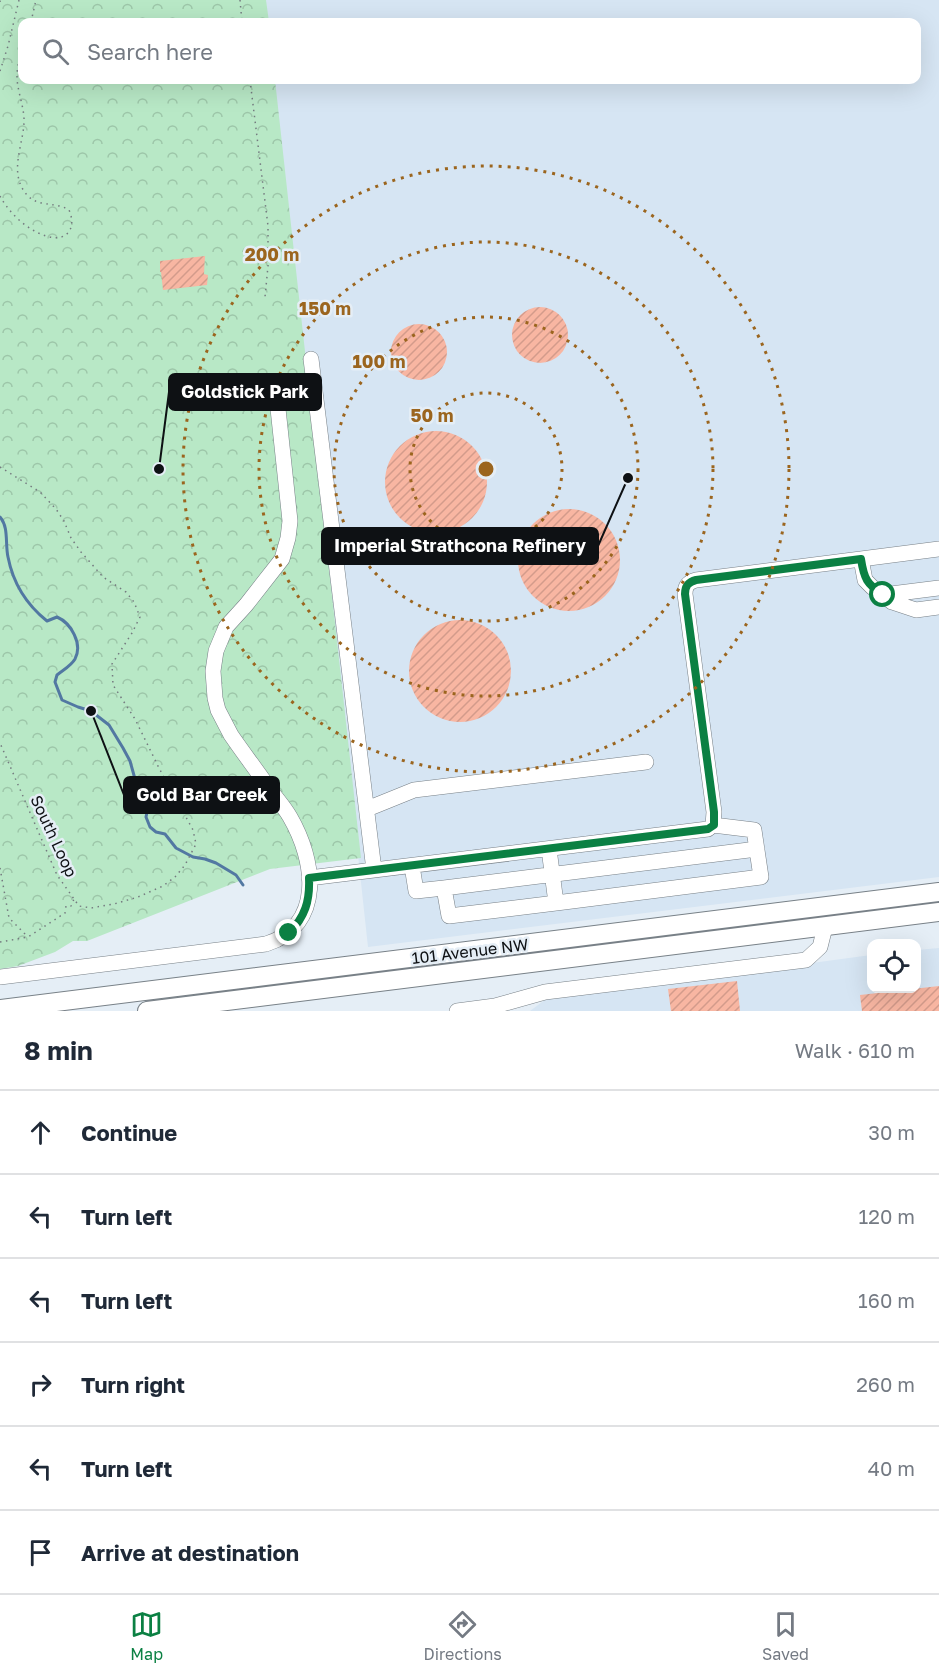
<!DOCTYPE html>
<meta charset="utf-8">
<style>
:root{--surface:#fff;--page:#f2f2f3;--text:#1f2937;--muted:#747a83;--line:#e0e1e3;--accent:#0b8043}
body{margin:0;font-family:"Golos Text",sans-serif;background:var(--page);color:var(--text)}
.controls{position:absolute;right:18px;bottom:18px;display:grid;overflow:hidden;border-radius:12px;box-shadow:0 6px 24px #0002}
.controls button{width:54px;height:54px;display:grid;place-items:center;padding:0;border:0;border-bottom:2px solid var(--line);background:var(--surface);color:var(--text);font:30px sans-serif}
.stop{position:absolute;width:18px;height:18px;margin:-14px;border:4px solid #0b8043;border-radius:50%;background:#fff}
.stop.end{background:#0b8043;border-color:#fff;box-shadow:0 2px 6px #0008}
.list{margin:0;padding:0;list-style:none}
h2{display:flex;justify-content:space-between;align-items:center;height:78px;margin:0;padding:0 24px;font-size:26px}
h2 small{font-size:20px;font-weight:400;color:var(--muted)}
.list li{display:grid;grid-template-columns:39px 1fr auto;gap:18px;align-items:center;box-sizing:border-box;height:84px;padding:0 24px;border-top:2px solid var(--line)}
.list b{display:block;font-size:22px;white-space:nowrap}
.list em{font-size:20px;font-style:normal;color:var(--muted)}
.icon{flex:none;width:33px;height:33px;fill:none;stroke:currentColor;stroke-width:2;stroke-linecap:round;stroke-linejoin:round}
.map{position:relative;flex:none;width:939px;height:1011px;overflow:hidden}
.search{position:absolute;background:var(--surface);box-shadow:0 6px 24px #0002;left:18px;right:18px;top:18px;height:66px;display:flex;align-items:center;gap:15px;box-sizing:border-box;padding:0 21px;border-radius:12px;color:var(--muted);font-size:22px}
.sheet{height:582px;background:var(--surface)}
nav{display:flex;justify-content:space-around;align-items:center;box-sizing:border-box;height:84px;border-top:2px solid var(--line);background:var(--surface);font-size:16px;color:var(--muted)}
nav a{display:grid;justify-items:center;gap:3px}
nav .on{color:var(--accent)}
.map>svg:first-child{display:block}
</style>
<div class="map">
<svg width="939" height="1011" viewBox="0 0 939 1011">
<defs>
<pattern id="park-crowns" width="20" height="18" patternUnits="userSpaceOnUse" patternTransform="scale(1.5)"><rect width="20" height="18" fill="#b8e8c6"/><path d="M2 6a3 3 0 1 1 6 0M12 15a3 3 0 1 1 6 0" fill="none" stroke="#9dc6a9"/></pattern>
<pattern id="building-hatch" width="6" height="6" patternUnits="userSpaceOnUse" patternTransform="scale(1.5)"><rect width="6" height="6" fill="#f8b6a2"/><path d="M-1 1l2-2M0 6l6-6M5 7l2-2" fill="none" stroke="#d39b8b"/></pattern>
</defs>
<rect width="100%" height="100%" fill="#e5eef6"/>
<!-- built -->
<path fill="#d6e5f3" d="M265,0H939V877L368,947L274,80H916V22H268Z
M939,948V1011H530L546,999L871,955L872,988H916L917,950Z"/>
<!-- park -->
<path fill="url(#park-crowns)" d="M0,0H266L269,22H22V80H275L361,858L270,869L87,941H73L55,952L18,966L0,969Z"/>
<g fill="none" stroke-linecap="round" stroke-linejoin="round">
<!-- stream -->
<path stroke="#5278a2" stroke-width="3" d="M0,517C9,527 5,544 8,557C13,583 27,605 47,621L57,617C71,623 83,644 75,659C71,666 63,670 57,675L55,682L62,700L78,707L91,711L109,725L123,748L130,761L135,779L146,797L148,807L146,817L150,827L156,832L165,834L176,848L193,857L205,859L216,863L236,875L243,885"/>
</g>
<!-- building -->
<path fill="url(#building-hatch)" d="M205,256L204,274L208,275L207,285L163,290L161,272H160V261Z
M512 335a28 28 0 1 1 56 0a28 28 0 1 1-56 0Z
M391 352a28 28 0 1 1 56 0a28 28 0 1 1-56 0Z
M385 482a51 51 0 1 1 102 0a51 51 0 1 1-102 0Z
M518 560a51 51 0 1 1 102 0a51 51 0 1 1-102 0Z
M409 671a51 51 0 1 1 102 0a51 51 0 1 1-102 0Z
M737,981L740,1011H671L668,989Z
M939,986V1011H862L860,995Z"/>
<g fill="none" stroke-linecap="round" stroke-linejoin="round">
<!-- minor casing -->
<g stroke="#788087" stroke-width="16">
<path id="minor" d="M311,359L374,870
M939,549L861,559L865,580L872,587L892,602L916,610L939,607
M883,595L939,588
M367,809L414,790L646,762
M549,849L556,903L761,877L754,830L713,825
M412,866L416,891L444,888
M309,878L708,829L713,825L714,812L685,594C685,586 688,582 696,580L861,559
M556,903L449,916L444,888L757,849
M0,977L266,944C325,925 315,860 290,817C285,808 277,799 271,791C258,772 244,754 231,735L218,710L215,698L213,671L216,651L226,627L246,605L282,559L288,538L290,521L276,390
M457,1011L495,1006L545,992L806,960L820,947L825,927"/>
</g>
<!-- major casing -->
<g stroke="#788087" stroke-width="20">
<path id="major" d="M0,1009L939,892
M147,1011L939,912"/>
</g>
<!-- path -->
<path stroke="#747a7f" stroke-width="1.5" stroke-dasharray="1.5 4.5" stroke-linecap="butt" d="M240,0L242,22
M0,2V0
M31,22L36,0
M0,71L8,46L19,0
M250,80L268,226V266L265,297
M0,196C9,213 27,230 46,236C67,243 77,228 69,210C55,201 39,208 27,195C7,172 25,143 24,118C23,103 17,90 17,76C17,67 20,57 22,48
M0,467L40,492L56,509L64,521L71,538L81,552L103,577L126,592L134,602L140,617L132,633L112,664L113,685L135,719L159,768L193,830L196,844L185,865L175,877L163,886L138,897L114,904L91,908L79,906L57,875L0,743
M0,868L9,918L27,936
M0,942L28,937L65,913L66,906H71L74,899"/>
<!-- minor -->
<use href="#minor" stroke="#fff" stroke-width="15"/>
<!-- major -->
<use href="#major" stroke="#fff" stroke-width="18"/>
</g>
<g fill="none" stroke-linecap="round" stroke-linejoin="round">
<!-- route -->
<path stroke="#0b8043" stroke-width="8" d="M289,933C305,917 310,901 309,878L708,829L714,825V812L685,594C685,586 688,582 696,580L861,559C864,579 867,584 883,595"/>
</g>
<!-- distance rings -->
<g fill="none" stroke="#9b651e" stroke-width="3" stroke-dasharray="3 6">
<circle cx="486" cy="469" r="76"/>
<circle cx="486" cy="469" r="152"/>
<circle cx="486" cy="469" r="227"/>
<circle cx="486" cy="469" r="303"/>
</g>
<g text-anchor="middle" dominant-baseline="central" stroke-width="5" stroke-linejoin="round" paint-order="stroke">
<!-- street labels -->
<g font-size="16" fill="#0e1114" stroke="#e5eef6">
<text transform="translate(54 836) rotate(65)">South Loop</text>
<text transform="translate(470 951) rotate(-7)">101 Avenue NW</text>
</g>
</g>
<circle cx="486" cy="469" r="9" fill="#9b651e" stroke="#e5eef6" stroke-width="3"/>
<g font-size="18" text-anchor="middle" font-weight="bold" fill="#9b651e" stroke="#e5eef6" stroke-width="5" stroke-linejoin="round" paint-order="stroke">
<text x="272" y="261">200 m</text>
<text x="325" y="315">150 m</text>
<text x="379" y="368">100 m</text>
<text x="432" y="422">50 m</text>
</g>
<!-- callouts -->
<path fill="none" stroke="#0e1114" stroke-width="2" d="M159 469L169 392M628 478L598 546M91 711L124 795"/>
<g fill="#0e1114" stroke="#e5eef6" stroke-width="2">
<circle cx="159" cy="469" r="6"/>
<circle cx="628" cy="478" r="6"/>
<circle cx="91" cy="711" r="6"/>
</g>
<g fill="#0e1114" stroke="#0e1114" stroke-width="2">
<rect x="169" y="374" width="152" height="36" rx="6"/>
<rect x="322" y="528" width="276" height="36" rx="6"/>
<rect x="124" y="777" width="155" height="36" rx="6"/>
</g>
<g font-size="18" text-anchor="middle" font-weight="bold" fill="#fff">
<text x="245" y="398">Goldstick Park</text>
<text x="460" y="552">Imperial Strathcona Refinery</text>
<text x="202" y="801">Gold Bar Creek</text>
</g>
</svg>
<div class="controls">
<button><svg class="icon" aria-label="locate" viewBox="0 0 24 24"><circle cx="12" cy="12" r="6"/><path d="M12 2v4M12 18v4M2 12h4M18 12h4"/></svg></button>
</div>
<div class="stop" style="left:883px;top:595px"></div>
<div class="stop end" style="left:289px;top:933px"></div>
<div class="search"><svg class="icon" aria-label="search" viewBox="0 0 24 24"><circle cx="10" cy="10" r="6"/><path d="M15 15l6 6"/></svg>Search here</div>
</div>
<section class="sheet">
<h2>8 min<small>Walk · 610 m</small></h2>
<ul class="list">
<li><svg class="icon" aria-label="ahead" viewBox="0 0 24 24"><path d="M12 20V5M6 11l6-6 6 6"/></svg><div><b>Continue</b></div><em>30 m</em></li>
<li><svg class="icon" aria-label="left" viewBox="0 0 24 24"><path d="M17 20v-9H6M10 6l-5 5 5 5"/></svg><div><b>Turn left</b></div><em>120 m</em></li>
<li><svg class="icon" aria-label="left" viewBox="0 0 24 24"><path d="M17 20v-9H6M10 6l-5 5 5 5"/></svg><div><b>Turn left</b></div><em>160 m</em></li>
<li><svg class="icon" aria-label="right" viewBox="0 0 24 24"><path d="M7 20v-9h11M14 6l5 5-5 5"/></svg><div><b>Turn right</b></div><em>260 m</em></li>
<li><svg class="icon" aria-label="left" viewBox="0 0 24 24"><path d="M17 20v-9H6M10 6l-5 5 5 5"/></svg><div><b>Turn left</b></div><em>40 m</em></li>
<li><svg class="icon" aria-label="arrive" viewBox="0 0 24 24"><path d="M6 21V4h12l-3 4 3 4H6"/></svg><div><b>Arrive at destination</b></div></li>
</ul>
</section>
<nav>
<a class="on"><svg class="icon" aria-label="map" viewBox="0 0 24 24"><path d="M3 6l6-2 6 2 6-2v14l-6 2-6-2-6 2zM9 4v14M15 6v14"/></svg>Map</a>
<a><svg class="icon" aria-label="directions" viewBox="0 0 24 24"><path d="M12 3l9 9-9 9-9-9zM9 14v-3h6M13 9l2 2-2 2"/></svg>Directions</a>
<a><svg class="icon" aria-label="saved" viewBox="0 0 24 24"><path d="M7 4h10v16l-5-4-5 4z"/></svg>Saved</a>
</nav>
